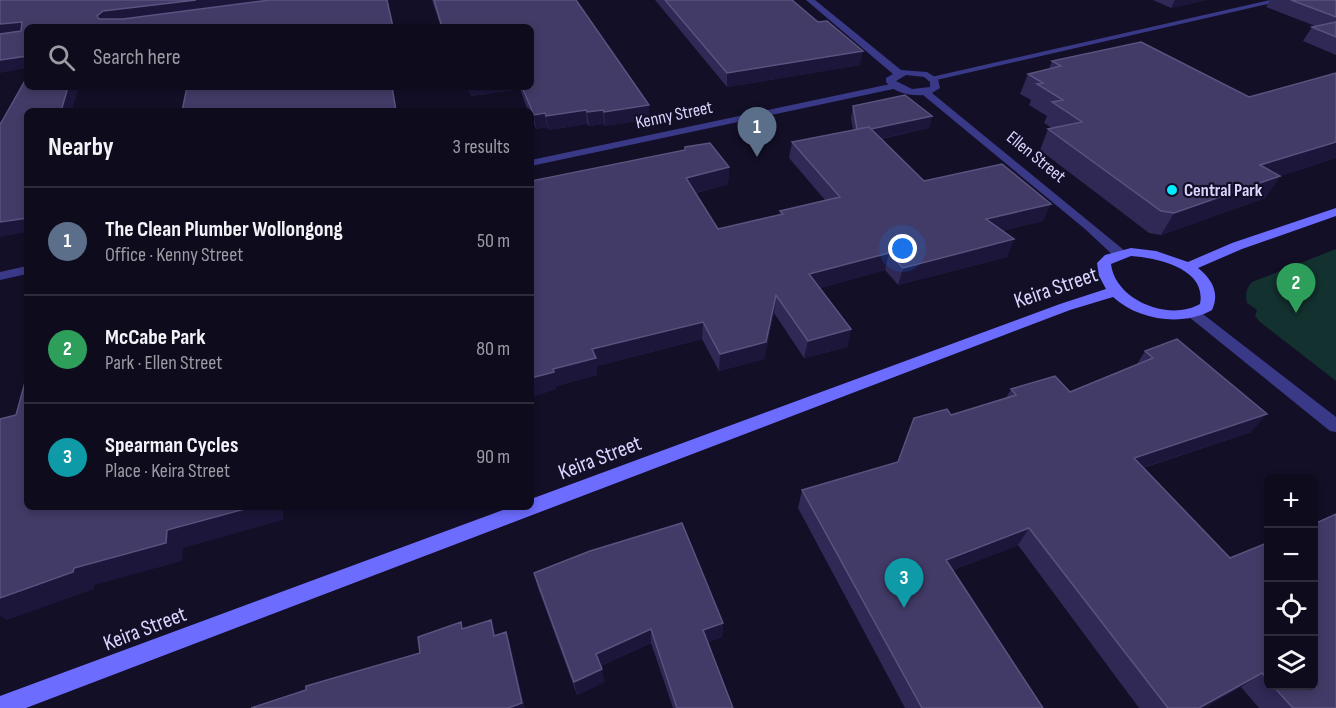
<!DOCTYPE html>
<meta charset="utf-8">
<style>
:root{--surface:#0e0b1d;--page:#1c192a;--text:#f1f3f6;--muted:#9b9ba4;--line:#2e2b3b;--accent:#2563eb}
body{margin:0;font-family:"Sofia Sans Condensed",sans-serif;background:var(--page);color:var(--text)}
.controls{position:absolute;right:18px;bottom:18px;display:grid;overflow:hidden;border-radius:9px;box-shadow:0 3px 9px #0003}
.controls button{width:54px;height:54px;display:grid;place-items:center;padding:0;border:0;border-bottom:2px solid var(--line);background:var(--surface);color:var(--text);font:30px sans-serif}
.you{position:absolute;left:903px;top:249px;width:21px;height:21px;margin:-15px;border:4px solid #fff;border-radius:50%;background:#1a73e8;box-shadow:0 0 0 9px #1a73e833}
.badge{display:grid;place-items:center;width:39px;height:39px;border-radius:50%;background:var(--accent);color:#fff;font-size:20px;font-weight:700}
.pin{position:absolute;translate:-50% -50px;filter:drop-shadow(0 2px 3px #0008)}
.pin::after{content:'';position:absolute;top:32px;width:21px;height:18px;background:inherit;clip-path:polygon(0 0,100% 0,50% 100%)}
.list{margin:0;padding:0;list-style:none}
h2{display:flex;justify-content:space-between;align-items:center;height:78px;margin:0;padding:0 24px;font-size:26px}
h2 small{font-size:20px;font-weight:400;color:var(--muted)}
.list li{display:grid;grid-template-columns:39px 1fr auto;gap:18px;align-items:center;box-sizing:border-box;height:108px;padding:0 24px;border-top:2px solid var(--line)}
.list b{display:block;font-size:22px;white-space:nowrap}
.list p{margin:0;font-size:20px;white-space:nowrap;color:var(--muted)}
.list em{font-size:20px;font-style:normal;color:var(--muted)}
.icon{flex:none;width:33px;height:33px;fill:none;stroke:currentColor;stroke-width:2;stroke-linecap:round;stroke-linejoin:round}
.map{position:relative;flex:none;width:1336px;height:708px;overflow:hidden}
.search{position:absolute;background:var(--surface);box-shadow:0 3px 9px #0003;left:24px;top:24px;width:510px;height:66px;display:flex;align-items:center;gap:15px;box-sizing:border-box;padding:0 21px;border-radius:9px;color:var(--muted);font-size:22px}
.panel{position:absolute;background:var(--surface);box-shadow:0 3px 9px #0003;left:24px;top:108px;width:510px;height:402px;border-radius:9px}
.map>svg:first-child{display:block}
</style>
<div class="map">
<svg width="1336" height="708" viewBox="0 0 1336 708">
<rect width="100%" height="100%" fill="#130f27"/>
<!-- green -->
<path fill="#12312f" d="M1336,249V381L1260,322L1255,316L1257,310L1247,303C1245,294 1246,289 1252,282Z"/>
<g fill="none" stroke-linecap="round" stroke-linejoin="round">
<!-- minor -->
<path fill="#3a3987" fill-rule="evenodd" d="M1270,0H1285L932,81L927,78Z
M895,83L900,86L898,88L531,166V160Z
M27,266V274L0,280V272Z"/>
<!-- tertiary -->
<path fill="#3a3987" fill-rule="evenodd" d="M806,0H815L901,70L927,72L938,79L940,88L932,93L1125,251L1127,254L1125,257H1115L1085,229L923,95C909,96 895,93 886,82V78L893,74ZM906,75L924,77L930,82V87L912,89L896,81Z
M1194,309L1199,311L1336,417V432L1330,431L1189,317L1187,314L1189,311Z"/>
<!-- secondary -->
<path fill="#6c6cff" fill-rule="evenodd" d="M1336,208V216L1242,249L1198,268C1212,279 1220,293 1212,310C1182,327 1138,320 1113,297L1070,310L26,708H0V696L511,507H531V499L1060,304L1106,289L1099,276L1097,263L1105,255L1131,248L1156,251L1188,262L1232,243ZM1131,256C1159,258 1207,269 1200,304C1169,322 1115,300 1111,264Z"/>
</g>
<!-- wall -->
<path fill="#302855" d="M432,0H576L649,119L605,126L604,124L589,126L587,124L548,130L547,127L536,129L531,117V111H528L520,89L471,96L468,87H531V27H441Z
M655,0H792L860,65L727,87Z
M1153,0H1206L1171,8Z
M1270,0H1336V55L1303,41L1312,27L1315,26L1266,7Z
M1052,61L1249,97L1336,73V158L1280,176L1265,198L1161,235L1149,233L1040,150L1048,129L1052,128L1044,123L1047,116L1029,105L1031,100L1020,94L1028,74L1049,69Z
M853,106L932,116L929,128L881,139L924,181L1043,221L1002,231L1014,239L1007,257L898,285L885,270L820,288L851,329L847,347L804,358L774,313L764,359L719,371L702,339L597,366V375L556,386V389L531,397V181L729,167L728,184L696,193L718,229L780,215V211L825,200L789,158L792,142L853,130L851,118Z
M1145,351L1251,432L1143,468L1230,558L1269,542V686H1314L1336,708H1259L1241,687L1204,708H1139L1018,545L953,570L1043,708H905L798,508L802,490L898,462L951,415L1006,398L1011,389L1070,392L1137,364Z
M534,573L723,623L722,637L708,642L733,708H673L651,643L601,666L604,682L577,695L538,588Z"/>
<!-- shaded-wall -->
<path fill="#1d163b" d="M196,0H285L103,27L97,16L103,11Z
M1175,0H1206L1171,8Z
M22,22L27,30L0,36V24Z
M863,51L860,65L727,87V73Z
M27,56V68L0,73V60Z
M68,87H90L78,90L72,111H61Z
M392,87H393L397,111H396Z
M469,87H519L520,89L471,96Z
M649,105V119L605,126L604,112Z
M586,110L587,124L548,130L546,116Z
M603,110L604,124L589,126L587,112Z
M545,113L547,127L536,129L534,115Z
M932,116L929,128L855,144L858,132Z
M1336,142V158L1246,187L1260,165Z
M729,167L728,184L686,195V178Z
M1280,176L1265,198L1161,235L1174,213Z
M1051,204L1043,221L980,236L986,219Z
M27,218V232L0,237V222Z
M1014,239L1007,257L898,285L903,268Z
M889,253L885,270L806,292L809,274Z
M776,295L774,313L764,359L719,371L720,354Z
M703,322L702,339L597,366V375L556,386V389L531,397V378L592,349Z
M851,329L847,347L804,358L808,341Z
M1267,414L1251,432L1120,475L1134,458Z
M252,507H283V520L183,548L182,561L94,585V589L7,620L0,616V598L167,530Z
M1029,528L1018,545L937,576L946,560Z
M491,620L495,631L498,647L494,636Z
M723,623L722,637L702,644L703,630Z
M651,629V643L599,667L596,654Z
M506,632L510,643L525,708H508Z
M602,669L604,682L577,695L574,682Z
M1262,673L1241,687L1204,708H1199Z"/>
<!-- building -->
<path fill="#423b67" stroke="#5a537f" stroke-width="1.5" d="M0,0H196L103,11L97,16L99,19H123L270,0H387L393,27H27V56L0,60V34L21,31L22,22L0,24Z
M434,0H576L649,105L604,112L603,110L587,112L586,110L546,116L545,113L534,115L522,87H531V27H442Z
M665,0H792L818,22L827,21L863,51L727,73Z
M1291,0H1336V17Z
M1336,22V37L1312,27Z
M1141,42L1249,97L1336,73V142L1260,165L1280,176L1174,213L1161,211L1048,129L1082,122L1052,102L1063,100L1037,84L1043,83L1028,74L1061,66L1052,61Z
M27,77V87H68L61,111H27V218L0,222V123H1Z
M187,87H392L396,111H182Z
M905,95L932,116L871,129L869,127L857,129L853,106Z
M869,127L924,181L1002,164L1051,204L986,219L1014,239L903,268L889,253L809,274L851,329L808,341L776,295L766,342L720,354L703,322L592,349L596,358L553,369L554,372L531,378V181L685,150V147L710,143L729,167L686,178L718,229L783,214L780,211L840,197L792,142Z
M1177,339L1267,414L1134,458L1230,558L1269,542V680L1262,673L1199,708H1168L1029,528L946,560L1043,708H922L802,490L898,462L914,418L947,409L951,415L1016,395L1011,389L1055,376L1070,392L1153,358L1145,351Z
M27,375V507H252L167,530L166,543L74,568L73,572L0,598V419L16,415Z
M1336,514V708H1293L1273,686H1314V524Z
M682,523L723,623L703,630L733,708H677L651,629L596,654L602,669L574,682L534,573L590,551Z
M491,620L494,636L506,632L522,703L508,708H251L306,690V686L420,653L418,637L461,622L462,629Z"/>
<!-- markers -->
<circle fill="#01ecff" stroke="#130f27" stroke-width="2" cx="1172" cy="190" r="6"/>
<g text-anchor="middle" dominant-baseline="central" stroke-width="4.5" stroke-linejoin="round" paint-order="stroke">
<!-- far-street labels -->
<g font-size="18" fill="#d9d5ff" stroke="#130f27">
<text transform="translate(674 115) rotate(-12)">Kenny Street</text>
<text transform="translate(1036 157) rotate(39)">Ellen Street</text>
</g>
<!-- far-poi labels -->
<g font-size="18" font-weight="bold" fill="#d9d5ff" stroke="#130f27" text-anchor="start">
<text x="1184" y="190">Central Park</text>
</g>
<!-- street labels -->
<g font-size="22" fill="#d9d5ff" stroke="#130f27">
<text transform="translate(1056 288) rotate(-19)">Keira Street</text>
<text transform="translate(600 458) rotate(-21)">Keira Street</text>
<text transform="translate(145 629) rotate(-21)">Keira Street</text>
</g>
</g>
</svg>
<div class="controls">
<button>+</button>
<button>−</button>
<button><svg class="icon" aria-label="locate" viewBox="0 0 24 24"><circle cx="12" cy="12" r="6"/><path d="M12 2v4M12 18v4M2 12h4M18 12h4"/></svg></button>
<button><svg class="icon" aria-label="layers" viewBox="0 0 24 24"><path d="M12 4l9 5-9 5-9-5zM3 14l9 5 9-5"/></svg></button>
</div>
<div class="you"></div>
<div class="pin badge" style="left:757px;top:157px;background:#5c6f8a">1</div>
<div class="pin badge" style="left:1296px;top:313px;background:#2e9e5b">2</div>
<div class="pin badge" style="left:904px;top:608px;background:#0f9aa8">3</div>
<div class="search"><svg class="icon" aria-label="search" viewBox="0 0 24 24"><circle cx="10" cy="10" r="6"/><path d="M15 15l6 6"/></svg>Search here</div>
<section class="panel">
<h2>Nearby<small>3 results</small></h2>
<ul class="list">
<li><span class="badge" style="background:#5c6f8a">1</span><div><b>The Clean Plumber Wollongong</b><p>Office · Kenny Street</p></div><em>50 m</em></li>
<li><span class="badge" style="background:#2e9e5b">2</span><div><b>McCabe Park</b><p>Park · Ellen Street</p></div><em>80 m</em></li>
<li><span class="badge" style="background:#0f9aa8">3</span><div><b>Spearman Cycles</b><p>Place · Keira Street</p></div><em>90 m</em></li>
</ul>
</section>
</div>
